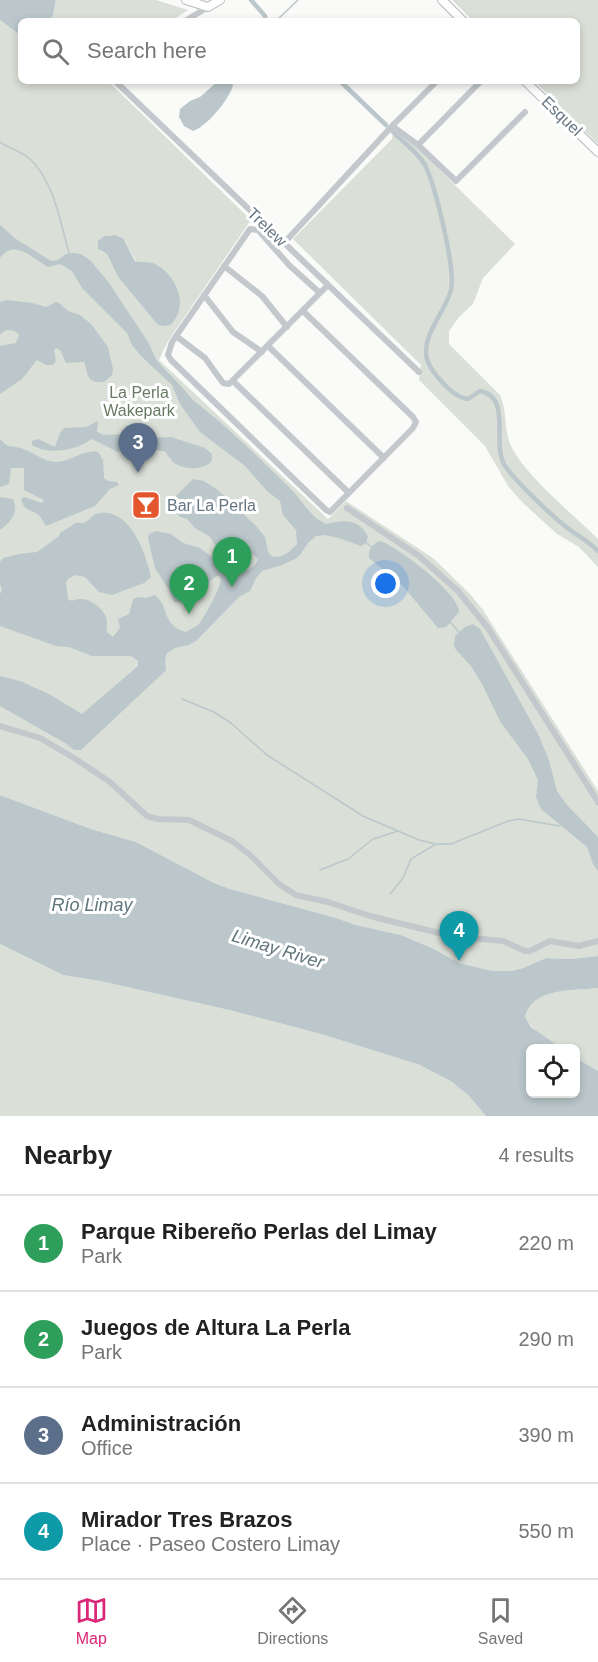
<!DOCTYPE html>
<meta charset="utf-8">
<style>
:root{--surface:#fff;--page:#f2f2f2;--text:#222;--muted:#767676;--line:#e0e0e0;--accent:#db2777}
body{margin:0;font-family:Helvetica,sans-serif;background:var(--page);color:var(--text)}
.controls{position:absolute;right:18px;bottom:18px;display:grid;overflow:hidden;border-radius:9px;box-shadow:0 3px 9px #0003}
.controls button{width:54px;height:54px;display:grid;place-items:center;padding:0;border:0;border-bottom:2px solid var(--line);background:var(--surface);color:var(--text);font:30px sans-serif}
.you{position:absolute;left:386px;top:584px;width:21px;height:21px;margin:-15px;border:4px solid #fff;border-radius:50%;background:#1a73e8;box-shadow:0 0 0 9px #1a73e833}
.badge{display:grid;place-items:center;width:39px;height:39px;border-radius:50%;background:var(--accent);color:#fff;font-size:20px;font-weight:700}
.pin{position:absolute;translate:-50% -50px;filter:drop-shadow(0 2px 3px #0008)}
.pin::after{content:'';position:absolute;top:32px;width:21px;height:18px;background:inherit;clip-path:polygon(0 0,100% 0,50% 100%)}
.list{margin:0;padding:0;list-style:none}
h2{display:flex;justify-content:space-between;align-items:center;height:78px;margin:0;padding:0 24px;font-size:26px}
h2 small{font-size:20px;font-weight:400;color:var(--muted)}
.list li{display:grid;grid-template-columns:39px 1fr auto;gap:18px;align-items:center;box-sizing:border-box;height:96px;padding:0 24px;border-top:2px solid var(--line)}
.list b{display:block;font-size:22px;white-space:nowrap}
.list p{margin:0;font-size:20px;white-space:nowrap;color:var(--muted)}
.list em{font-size:20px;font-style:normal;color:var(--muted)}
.icon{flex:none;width:33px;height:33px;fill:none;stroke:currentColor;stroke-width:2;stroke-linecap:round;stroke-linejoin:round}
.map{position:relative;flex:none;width:598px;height:1116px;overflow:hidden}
.search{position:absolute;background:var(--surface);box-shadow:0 3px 9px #0003;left:18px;right:18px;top:18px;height:66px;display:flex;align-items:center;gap:15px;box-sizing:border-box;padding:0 21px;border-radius:9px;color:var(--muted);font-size:22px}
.sheet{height:462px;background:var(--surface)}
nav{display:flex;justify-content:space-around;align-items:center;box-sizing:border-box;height:84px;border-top:2px solid var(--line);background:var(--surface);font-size:16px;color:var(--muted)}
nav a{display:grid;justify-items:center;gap:3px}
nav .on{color:var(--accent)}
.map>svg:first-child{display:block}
</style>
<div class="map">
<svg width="598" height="1116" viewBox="0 0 598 1116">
<rect width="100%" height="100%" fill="#fafaf8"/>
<!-- green -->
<path fill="#dadfd7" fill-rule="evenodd" d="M56,0H156L188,10L171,21H49L53,15Z
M452,0H598V144L534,81H577V21H473Z
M0,20L21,36V81H108L251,220L168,341L159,360L328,519L346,501L433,558L470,594L483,610L598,791V956L570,959L546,958L523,968L511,971H491L459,963L432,948L401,935L356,925L336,918L230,889L214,883L136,842L91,829L0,795ZM115,235L123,238L136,261L170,277L179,293L157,324L118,277L107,254L100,251L104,236Z
M393,132L416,147L515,244L483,278L473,304L459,317L449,331V344L500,395C508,412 503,431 512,448C527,477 574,515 598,539V567L579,547L557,534L522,502L508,486L485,446L419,380L421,365L293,239L392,139Z
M0,944L63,975L100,981L229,1010L321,1034L420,1065L452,1082L468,1095L486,1116H0Z
M598,988V1071L576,1058V1048C571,1048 565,1050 561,1048C551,1045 528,1026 525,1017C532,987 574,991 598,988Z"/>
<!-- water -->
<path fill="#bbc7cb" d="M0,0H56L53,15L49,21H21V36L0,20Z
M218,81L231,82L233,85C230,99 206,127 193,131L184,126L179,117L180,109L190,101L200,97Z
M0,225L16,239L51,261L58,260L66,254L73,253L81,254L91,261L109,283L148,342L157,361L180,385L193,400C227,426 259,458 290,488C302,500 310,517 326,524C343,520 359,518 368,537L366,543L361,546L339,538L325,535L316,536L308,543L300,555L295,559L282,565L262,571L256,578L250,591L239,597L196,641L189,645L175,648L167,653L165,660L166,670L163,673L81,750H74L65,743L0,706V676L20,681L49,694L82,714L138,666V661L131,656H92L69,647L56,646L0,626V594L2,590L0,584V562L3,558L19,554L37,552L58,537L61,532C67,530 71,525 76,523C81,522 81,525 85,522C90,520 91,516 96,514C129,504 146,554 151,577L144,583L112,595L99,592L85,577L76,575L69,578L66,582L68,599L72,601C84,595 100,604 106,617C108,622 106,627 107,632L113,637L120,628L118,619L129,614L133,599L138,597L146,598L154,595C170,604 160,625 186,632C190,629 196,627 199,624C204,618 221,587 221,579L219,576C207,576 200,606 174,602L169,590L155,568L148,538L149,534L156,531L171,534L183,543L200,548L232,572C242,573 255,570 258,559L252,554L216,546L209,536L195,528L187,519L180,517L173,509L176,496L193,479L204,481L219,491L256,526L265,537L268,551L271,556C282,559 290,552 297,544L296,530L283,515L280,501L267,491L245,466L200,432L180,404L172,385L141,356L132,345L127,333L82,288L72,271L60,264L48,267C33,259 15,238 0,258Z
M104,236L115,235L123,238L135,261C142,263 148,261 155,264C177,275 190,307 170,325L162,326L157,324L118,277L107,254L98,249V241Z
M7,300L32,303L46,307L56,302L59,303L68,311L80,315L91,324L108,347L113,369L112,375L104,382C85,383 89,374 84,362L66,363L60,350L56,348L54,350L56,361L53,365H46L37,360L22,379L0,394V346L16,343L19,335C14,328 5,329 0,335V302Z
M98,421L97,432L104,435L124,434L148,438L171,437L205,448L212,454V460C206,471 183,470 173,462C169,458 168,454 164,451C153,451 138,440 130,443C125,445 123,450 118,452L92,439C76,450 50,456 32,445V441L38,439L55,447L60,433L64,428L86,427Z
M0,439C9,449 9,445 20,448C33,451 43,462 56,462C71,462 83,449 98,452L103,460L104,478L108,481L117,482L119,485L110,489L95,506L46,526C43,522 41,516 36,513C28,509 24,510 21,499L24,497L42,503L44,500L24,490V468H11L9,484L0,487Z
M0,497L13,499C19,512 11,522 0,530Z
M380,541C397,546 461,595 459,612L446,627L438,628L402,585L369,558C368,550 373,543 380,541Z
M473,624L480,629L538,734L549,760L557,791L567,805L598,837V871L593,864L587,847L541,809L536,797L538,780L528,759L501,723L482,684L471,666L456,650L454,645L455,636L465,627Z
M0,795L91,829L136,842L214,883L230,889L336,918L356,925L401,935L432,948L459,963L492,971H511L523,968L546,958L570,959L598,956V988C574,991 532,987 525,1017L531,1027L561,1048H530V1094H576V1058L598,1071V1116H486L468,1095L452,1082L420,1065L321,1034L229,1010L100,981L63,975L0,944Z"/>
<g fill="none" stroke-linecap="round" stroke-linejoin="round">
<!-- stream -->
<path stroke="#bbc7cb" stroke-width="1.5" d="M276,21L298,0
M0,142C9,148 20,151 29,158C54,181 60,221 69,253
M365,542L373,548
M450,622L459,632
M182,699L214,712L231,723L267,755L363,816L419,840L436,844H451L508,821L519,819L560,826
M320,870L348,859L373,839L398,831
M390,894L403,878L411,859L436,844"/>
<!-- canal -->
<path stroke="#bbc7cb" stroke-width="4.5" d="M251,0L265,16L266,21
M340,81L386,125
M393,132C403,142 418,152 425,165C435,185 456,269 451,290C445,312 425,331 426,354C427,369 453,398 468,399L480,391C512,397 492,443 504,464C511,477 552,516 565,526C576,535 588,541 598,551"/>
<!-- major casing -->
<g stroke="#b5babe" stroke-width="10">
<path id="major" d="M186,0L208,7L220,0
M442,0L463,21
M525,81L598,152"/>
</g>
<!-- minor -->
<path stroke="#c3c8cc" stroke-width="6" d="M185,21L208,7
M115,81L419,372
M392,126L418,145L456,181L525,112
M418,145L481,81
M284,243L394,124L437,81
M224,266L262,296L287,327
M204,295L233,332L262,352
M303,311L413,417L416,422L413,428L330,512L326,510L171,360L168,355L172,342L250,229L258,230L289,265L320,293
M176,336L205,358L223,383L229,384L328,285
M268,346L384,458
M233,381L349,493
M347,508L419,556L458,591L488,628L598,802
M0,726L40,738L74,758L110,782L147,816L158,819L189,820L232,841L250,855L279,884L296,895L328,902L370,916L451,936L503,941L525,951H530L550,941L579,946L598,941"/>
<!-- major -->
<use href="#major" stroke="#fff" stroke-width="8"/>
</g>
<!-- icons -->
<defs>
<g id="bar-square" transform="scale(1.5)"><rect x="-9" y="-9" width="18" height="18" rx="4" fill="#e4572e" stroke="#fff"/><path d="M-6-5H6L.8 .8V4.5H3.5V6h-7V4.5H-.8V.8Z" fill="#fff"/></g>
</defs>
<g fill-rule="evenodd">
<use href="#bar-square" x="146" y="505"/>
</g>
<g text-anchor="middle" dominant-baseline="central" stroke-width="6" stroke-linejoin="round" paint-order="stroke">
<!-- street labels -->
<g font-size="16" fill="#657683" stroke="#fff">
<text transform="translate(562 116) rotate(44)">Esquel</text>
<text transform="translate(267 227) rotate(44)">Trelew</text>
</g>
<!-- park labels -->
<g font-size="16" fill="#687a64" stroke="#fff">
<text x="139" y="392">La Perla<tspan x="139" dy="18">Wakepark</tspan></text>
</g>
<!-- poi labels -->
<g font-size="16" fill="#657683" stroke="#fff" text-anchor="start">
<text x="167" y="505">Bar La Perla</text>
</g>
<!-- water labels -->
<g font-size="18" font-style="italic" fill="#60757c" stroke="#fff">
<text x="92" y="905">Río Limay</text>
<text transform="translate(278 949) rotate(17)">Limay River</text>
</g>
</g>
</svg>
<div class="controls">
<button><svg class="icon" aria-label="locate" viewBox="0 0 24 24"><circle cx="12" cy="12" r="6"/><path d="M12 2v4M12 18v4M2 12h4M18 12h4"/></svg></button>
</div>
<div class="you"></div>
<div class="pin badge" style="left:232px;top:587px;background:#2e9e5b">1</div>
<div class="pin badge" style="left:189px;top:614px;background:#2e9e5b">2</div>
<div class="pin badge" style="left:138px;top:473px;background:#5c6f8a">3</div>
<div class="pin badge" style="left:459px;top:961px;background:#0f9aa8">4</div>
<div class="search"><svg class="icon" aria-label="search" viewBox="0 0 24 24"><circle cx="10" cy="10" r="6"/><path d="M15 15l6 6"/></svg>Search here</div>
</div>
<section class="sheet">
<h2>Nearby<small>4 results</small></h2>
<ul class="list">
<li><span class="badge" style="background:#2e9e5b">1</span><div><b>Parque Ribereño Perlas del Limay</b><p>Park</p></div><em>220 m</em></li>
<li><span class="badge" style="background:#2e9e5b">2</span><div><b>Juegos de Altura La Perla</b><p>Park</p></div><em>290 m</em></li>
<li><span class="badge" style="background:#5c6f8a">3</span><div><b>Administración</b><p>Office</p></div><em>390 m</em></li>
<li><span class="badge" style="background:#0f9aa8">4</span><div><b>Mirador Tres Brazos</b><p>Place · Paseo Costero Limay</p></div><em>550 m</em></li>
</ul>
</section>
<nav>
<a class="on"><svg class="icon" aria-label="map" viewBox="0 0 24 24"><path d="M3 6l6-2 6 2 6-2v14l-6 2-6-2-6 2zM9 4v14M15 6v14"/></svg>Map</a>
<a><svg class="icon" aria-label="directions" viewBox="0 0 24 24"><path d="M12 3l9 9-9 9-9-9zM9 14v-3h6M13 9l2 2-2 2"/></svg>Directions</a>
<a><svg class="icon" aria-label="saved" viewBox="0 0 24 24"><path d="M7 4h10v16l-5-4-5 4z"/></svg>Saved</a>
</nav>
